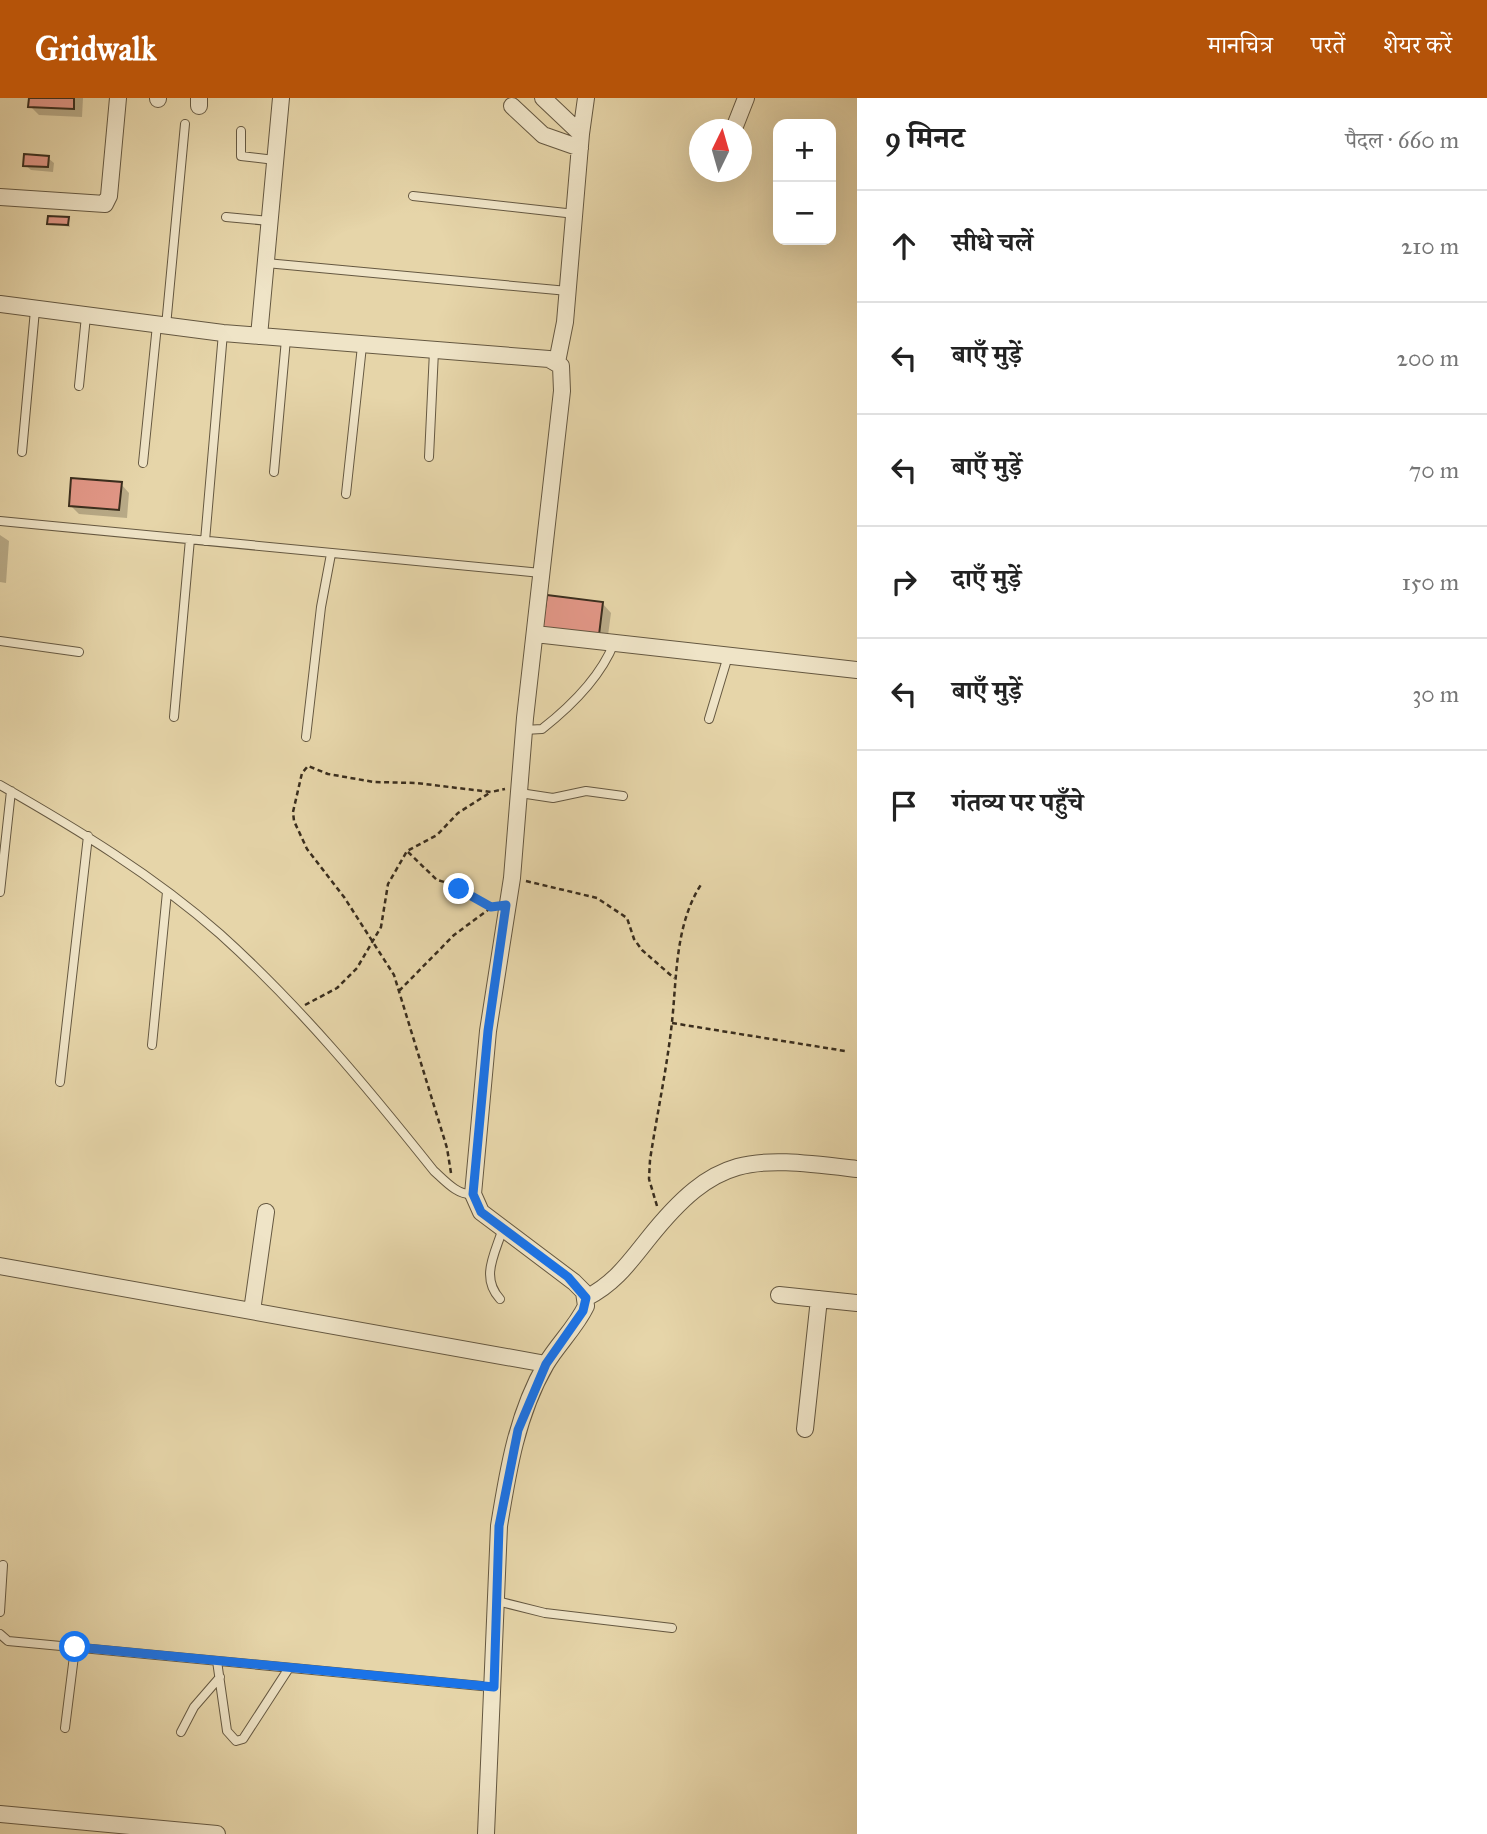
<!DOCTYPE html>
<html lang="hi">
<meta charset="utf-8">
<style>
:root{--surface:#fff;--page:#f2f2f2;--text:#222;--muted:#767676;--line:#e0e0e0;--accent:#b45309}
body{margin:0;font-family:"IM FELL Great Primer","Noto Serif Devanagari",serif;background:var(--page);color:var(--text)}
.controls{position:absolute;right:21px;top:21px;display:grid;overflow:hidden;border-radius:14px;box-shadow:0 7px 28px #0002}
.controls button{width:63px;height:63px;display:grid;place-items:center;padding:0;border:0;border-bottom:2px solid var(--line);background:var(--surface);color:var(--text);font:35px sans-serif}
.compass{position:absolute;left:689px;top:21px;width:63px;height:63px;border-radius:50%;background:var(--surface);box-shadow:0 7px 28px #0002;rotate:5deg}
.stop{position:absolute;width:21px;height:21px;margin:-16px;border:5px solid #1a73e8;border-radius:50%;background:#fff}
.stop.end{background:#1a73e8;border-color:#fff;box-shadow:0 2px 7px #0008}
.list{margin:0;padding:0;list-style:none}
h2{display:flex;justify-content:space-between;align-items:center;height:91px;margin:0;padding:0 28px;font-size:30px}
h2 small{font-size:23px;font-weight:400;color:var(--muted)}
.list li{display:grid;grid-template-columns:46px 1fr auto;gap:21px;align-items:center;box-sizing:border-box;height:112px;padding:0 28px;border-top:2px solid var(--line)}
.list b{display:block;font-size:26px;white-space:nowrap}
.list em{font-size:23px;font-style:normal;color:var(--muted)}
.icon{flex:none;width:38px;height:38px;fill:none;stroke:currentColor;stroke-width:2;stroke-linecap:round;stroke-linejoin:round}
.map{position:relative;flex:none;width:857px;height:1736px;overflow:hidden}
header{display:flex;align-items:center;gap:42px;box-sizing:border-box;height:98px;padding:0 35px;background:var(--accent);color:#fff}
header strong{font-size:33px}
nav{display:flex;gap:38px;margin-inline-start:auto;font-size:24px}
main{display:flex}
aside{flex:1;background:var(--surface)}
.map>svg:first-child{display:block}
</style>
<header>
<strong>Gridwalk</strong>
<nav><a>मानचित्र</a><a>परतें</a><a>शेयर करें</a></nav>
</header>
<main>
<div class="map">
<svg width="857" height="1736" viewBox="0 0 857 1736">
<rect width="100%" height="100%" fill="#e6d5a9"/>
<filter id="stains"><feTurbulence type="fractalNoise" baseFrequency=".00286" numOctaves="4"/><feColorMatrix values="0 0 0 0 .2 0 0 0 0 .09 0 0 0 0 .02 0 0 0 .5 -.17"/></filter>
<radialGradient id="worn" r=".72"><stop offset=".6" stop-color="#630" stop-opacity="0"/><stop offset="1" stop-color="#630" stop-opacity=".3"/></radialGradient>
<!-- shadow -->
<path fill="#0003" d="M30,0H83L82,19L39,17L30,8Z
M48,60L54,65L53,74L31,72L25,67Z
M68,121L70,129L49,125Z
M121,386L129,395L127,420L79,416L70,407Z
M0,437L9,443L6,485L0,484Z
M603,506L611,515L607,545L553,538Z"/>
<!-- building -->
<path fill="#e29787" stroke="#3a2e1e" stroke-width="2" d="M29,0H74V11L28,9Z
M24,56L49,58L48,69L23,68Z
M48,118L69,119L68,127L47,126Z
M71,380L122,384L119,412L69,408Z
M547,497L603,504L599,537L542,530Z"/>
<g fill="none" stroke-linecap="round" stroke-linejoin="round">
<!-- lane casing -->
<g stroke="#655841" stroke-width="10">
<path id="lane" d="M241,33V58L275,62
M413,98L575,116
M226,119L269,123
M266,165L568,193
M166,228L185,26
M79,288L86,218
M22,354L35,212
M429,359L434,253
M143,365L157,227
M274,374L286,241
M346,396L362,248
M0,423L541,475
M205,443L223,235
M0,543L79,554
M174,619L190,441
M709,621L728,558
M524,632L542,631C570,609 601,578 614,545
M306,639L321,509L331,456
M0,687C77,731 153,777 220,836C300,908 367,989 434,1073C445,1083 458,1098 473,1096
M520,695L553,700L586,693L623,698
M0,794L11,693
M152,947L167,794
M60,984L88,738
M500,1201C480,1179 495,1156 503,1130
M497,1503L545,1515L672,1530
M0,1514L3,1467
M0,1536L8,1543L492,1589
M217,1563L227,1633L236,1643L243,1641L289,1570
M65,1630L75,1550
M181,1634L194,1609L220,1579"/>
</g>
<!-- street casing -->
<g stroke="#655841" stroke-width="18">
<path id="street" d="M543,0L581,36L565,224L557,264
M158,1V0
M199,8V0
M512,8L543,37L580,50
M735,28L746,0
M581,36L586,0
M0,99L105,106L109,98L118,0
M0,206L223,235L549,261L561,268L562,293L525,620L512,780L488,933L473,1096L481,1114L574,1184L584,1194L586,1208C576,1229 558,1246 546,1266C517,1316 508,1372 499,1428L486,1736
M259,238L281,0
M535,536L857,572
M0,1168L546,1266
M779,1197L857,1205
M586,1200C614,1186 629,1165 648,1141C718,1053 752,1059 857,1071
M252,1213L266,1114
M805,1331L819,1201
M0,1716L217,1736"/>
</g>
<!-- path -->
<path stroke="#3a2e1e" stroke-width="2.5" stroke-dasharray="5 3.5" stroke-linecap="butt" d="M408,754L437,782L452,786L491,809
M526,783L597,800L627,820L634,841L642,852L674,880
M399,893L454,837L492,809
M305,907L337,890L357,870L381,829L388,786L407,753L437,737L458,715L491,694
M672,925L845,953
M451,1075L447,1050L394,877L344,799L307,751L294,723L293,714L302,675L308,668L328,676L374,684L416,685L491,694L505,691
M657,1108L649,1081L650,1062C657,1016 667,970 672,924C677,877 675,826 702,785"/>
<!-- lane -->
<use href="#lane" stroke="#efe4c7" stroke-width="8"/>
<!-- street -->
<use href="#street" stroke="#efe4c7" stroke-width="16"/>
</g>
<g fill="none" stroke-linecap="round" stroke-linejoin="round">
<!-- route -->
<path stroke="#1a73e8" stroke-width="9" d="M75,1549L494,1589L499,1428L518,1332L546,1266L583,1213L586,1200L568,1179L481,1114L473,1096L488,933L506,807L491,809L459,791"/>
</g>
<rect width="100%" height="100%" filter="url(#stains)"/>
<rect width="100%" height="100%" fill="url(#worn)"/>
</svg>
<div class="controls">
<button>+</button>
<button>−</button>
</div>
<svg class="compass" viewBox="-18 -18 36 36"><path d="M0-13l5 13h-10z" fill="#e53935"/><path d="M0 13l5-13h-10z" fill="#767676"/></svg>
<div class="stop" style="left:75px;top:1549px"></div>
<div class="stop end" style="left:459px;top:791px"></div>
</div>
<aside>
<h2>9 मिनट<small>पैदल · 660 m</small></h2>
<ul class="list">
<li><svg class="icon" aria-label="ahead" viewBox="0 0 24 24"><path d="M12 20V5M6 11l6-6 6 6"/></svg><div><b>सीधे चलें</b></div><em>210 m</em></li>
<li><svg class="icon" aria-label="left" viewBox="0 0 24 24"><path d="M17 20v-9H6M10 6l-5 5 5 5"/></svg><div><b>बाएँ मुड़ें</b></div><em>200 m</em></li>
<li><svg class="icon" aria-label="left" viewBox="0 0 24 24"><path d="M17 20v-9H6M10 6l-5 5 5 5"/></svg><div><b>बाएँ मुड़ें</b></div><em>70 m</em></li>
<li><svg class="icon" aria-label="right" viewBox="0 0 24 24"><path d="M7 20v-9h11M14 6l5 5-5 5"/></svg><div><b>दाएँ मुड़ें</b></div><em>150 m</em></li>
<li><svg class="icon" aria-label="left" viewBox="0 0 24 24"><path d="M17 20v-9H6M10 6l-5 5 5 5"/></svg><div><b>बाएँ मुड़ें</b></div><em>30 m</em></li>
<li><svg class="icon" aria-label="arrive" viewBox="0 0 24 24"><path d="M6 21V4h12l-3 4 3 4H6"/></svg><div><b>गंतव्य पर पहुँचे</b></div></li>
</ul>
</aside>
</main>
